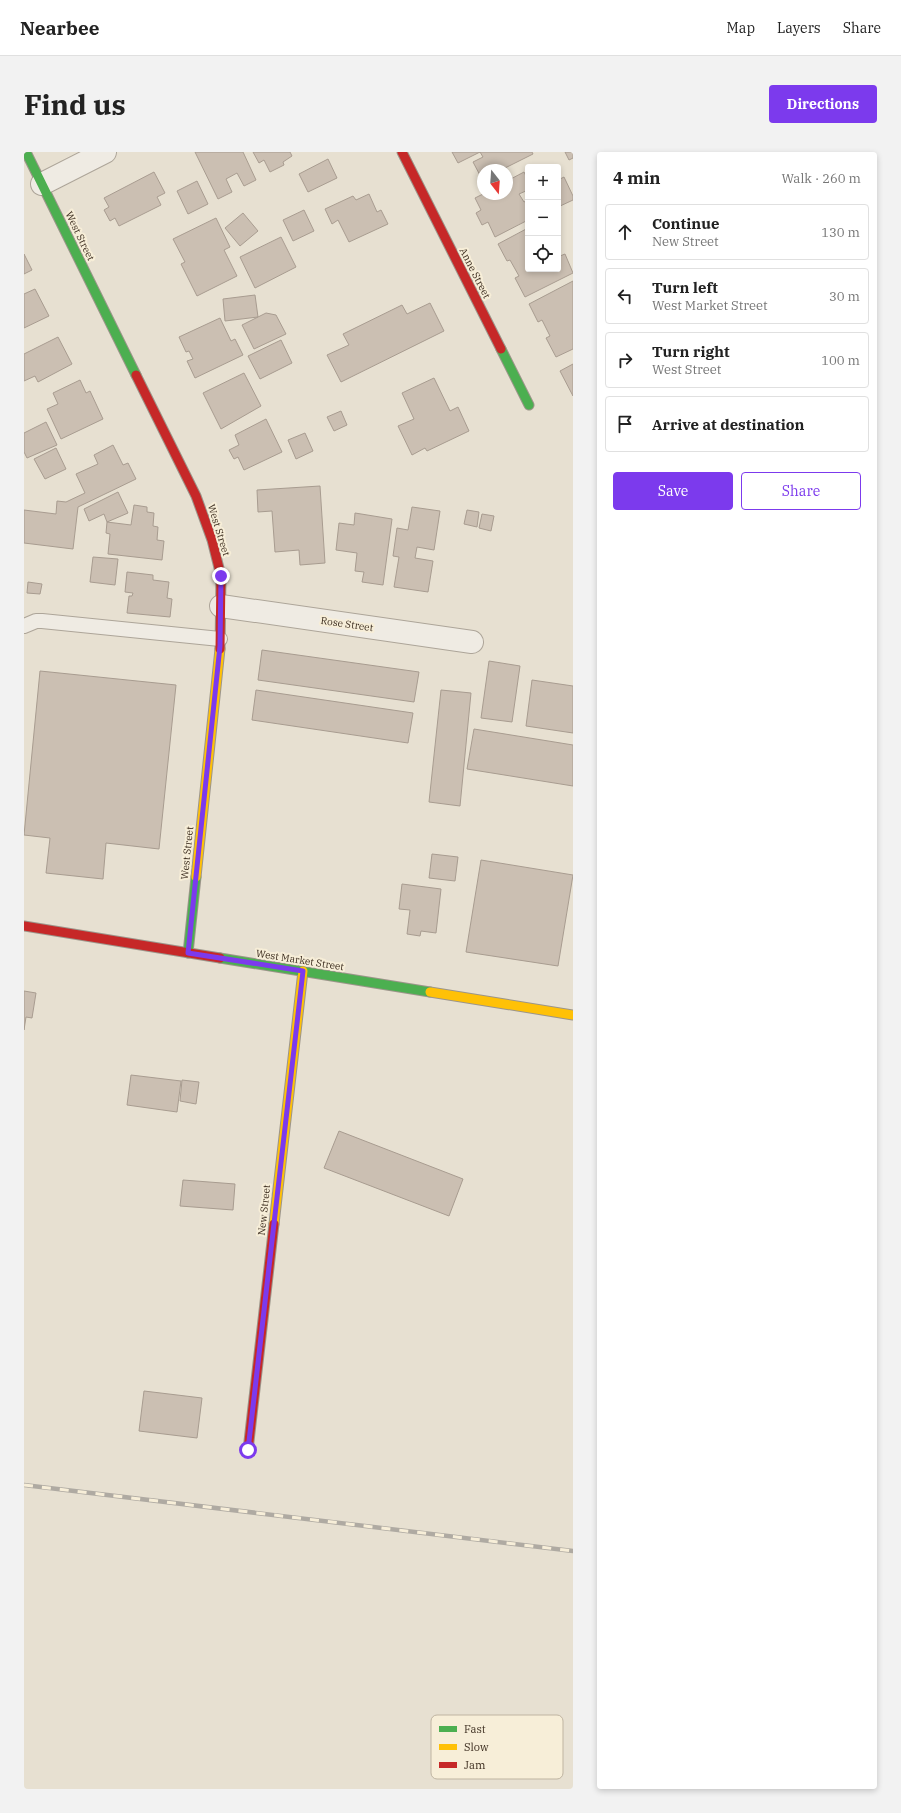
<!DOCTYPE html>
<meta charset="utf-8">
<style>
:root{--surface:#fff;--page:#f2f2f2;--text:#222;--muted:#767676;--line:#e0e0e0;--accent:#7c3aed}
body{margin:0;font-family:"IBM Plex Serif",serif;background:var(--page);color:var(--text)}
.controls{position:absolute;right:12px;top:12px;display:grid;overflow:hidden;border-radius:4px;box-shadow:0 2px 6px #0003}
.controls button{width:36px;height:36px;display:grid;place-items:center;padding:0;border:0;border-bottom:1px solid var(--line);background:var(--surface);color:var(--text);font:20px sans-serif}
.compass{position:absolute;left:453px;top:12px;width:36px;height:36px;border-radius:50%;background:var(--surface);box-shadow:0 2px 6px #0003;rotate:163deg}
.stop{position:absolute;width:12px;height:12px;margin:-9px;border:3px solid #7c3aed;border-radius:50%;background:#fff}
.stop.end{background:#7c3aed;border-color:#fff;box-shadow:0 1px 4px #0008}
.list{margin:0;padding:0;list-style:none}
h2{display:flex;justify-content:space-between;align-items:center;height:52px;margin:0;padding:0 16px;font-size:17px}
h2 small{font-size:13px;font-weight:400;color:var(--muted)}
.list li{display:grid;grid-template-columns:26px 1fr auto;gap:12px;align-items:center;box-sizing:border-box;height:56px;margin:0 8px 8px;padding:0 8px;border:1px solid var(--line);border-radius:4px}
.list b{display:block;font-size:15px;white-space:nowrap}
.list p{margin:0;font-size:13px;white-space:nowrap;color:var(--muted)}
.list em{font-size:13px;font-style:normal;color:var(--muted)}
.actions{display:flex;gap:8px;padding:12px 16px}
.actions a{flex:1;padding:9px 0;border:1px solid var(--accent);border-radius:4px;text-align:center;font-size:14px;color:var(--accent)}
.actions .main{background:var(--accent);color:#fff}
.icon{flex:none;width:22px;height:22px;fill:none;stroke:currentColor;stroke-width:2;stroke-linecap:round;stroke-linejoin:round}
.map{position:relative;flex:none;width:549px;height:1637px;overflow:hidden;border-radius:4px}
header{display:flex;align-items:center;gap:24px;box-sizing:border-box;height:56px;padding:0 20px;background:var(--surface);border-bottom:1px solid var(--line)}
header strong{font-size:19px}
nav{display:flex;gap:22px;margin-inline-start:auto;font-size:14px}
.intro{display:flex;align-items:center;justify-content:space-between;box-sizing:border-box;height:96px;padding:0 24px}
h1{margin:0;font-size:28px}
.button{padding:10px 18px;border-radius:4px;background:var(--accent);color:#fff;font-size:14px;font-weight:700}
main{display:flex;gap:24px;padding:0 24px}
aside{flex:1;background:var(--surface);border-radius:4px;box-shadow:0 2px 6px #0003}
.map>svg:first-child{display:block}
</style>
<header>
<strong>Nearbee</strong>
<nav><a>Map</a><a>Layers</a><a>Share</a></nav>
</header>
<div class="intro"><h1>Find us</h1><a class="button">Directions</a></div>
<main>
<div class="map">
<svg width="549" height="1637" viewBox="0 0 549 1637">
<rect width="100%" height="100%" fill="#e7e0d1"/>
<!-- building -->
<path fill="#cbbfb2" stroke="#a89c90" d="M171,0H219L232,28L220,34L213,21L202,27L208,40L194,47Z
M229,0H266L268,4L259,10L260,13L246,20L240,8L235,11Z
M428,0H508L509,2L477,18H459L458,27L449,10L459,5L456,0L434,11Z
M541,0H549V6L545,8Z
M304,7L313,26L284,40L275,22Z
M130,20L141,41L133,45L137,53L95,74L91,66L86,69L80,58L85,55L80,46Z
M500,20L504,28V38L495,42L500,50L504,48V68L471,85L464,70L458,73L452,61L457,58L451,46L459,42H483V29Z
M540,25L549,44V48L534,55V28Z
M173,29L184,52L164,62L153,39Z
M345,42L353,60L357,58L364,72L325,90L314,68L308,72L301,57L329,44L332,48Z
M280,58L290,79L269,89L259,68Z
M219,61L234,79L216,94L201,76Z
M192,66L206,95L200,98L213,124L173,144L157,112L161,110L149,87Z
M504,76V117H534V101L536,104L541,102L549,121L501,145L491,126L495,124L486,108L483,109L474,92Z
M257,85L272,115L231,136L216,105Z
M0,102L8,118L0,122Z
M549,129V197L532,205L522,186L526,184L518,168L514,170L505,152Z
M11,137L25,164L0,176V142Z
M231,143L234,165L201,169L199,147Z
M406,151L420,179L317,230L303,203L325,193L319,182L378,153L383,162Z
M242,161L252,163L262,182L230,197L218,173Z
M196,166L207,189L211,187L219,203L171,226L163,209L169,207L165,199L162,200L155,185Z
M34,185L48,212L14,230L11,224L0,229V202Z
M257,188L268,211L236,227L224,204Z
M549,212V244L536,219Z
M220,221L237,254L197,277L179,241Z
M410,226L426,259L434,255L445,279L403,299L401,296L388,303L374,274L390,267L378,241Z
M56,228L62,241L66,239L79,267L37,287L23,257L34,252L29,241Z
M317,259L323,273L310,279L303,265Z
M242,267L258,300L220,318L214,305L210,307L205,298L215,293L211,283Z
M22,270L33,293L3,306L0,300V281Z
M281,281L289,299L272,307L264,288Z
M89,293L99,313L104,311L112,327L54,355L49,397L0,391V358L32,362L33,349L42,350L61,341L52,322L74,312L70,303Z
M32,296L42,317L21,327L10,307Z
M296,334L301,411L276,413L275,398L251,400L248,359L234,360L233,338Z
M94,340L104,361L83,370L80,362L65,369L60,357Z
M110,353L123,355V360L130,361L129,374L134,375L133,388L140,389L138,408L84,402L86,382L82,381L83,370L107,373Z
M388,355L416,359L410,398L393,395L391,406L409,409L404,440L370,435L375,405L369,404L373,376L384,378Z
M443,358L455,360L453,375L440,372Z
M331,361L368,367L359,433L338,430L340,420L331,419L333,401L312,398L315,371L330,373Z
M458,362L470,364L467,379L455,376Z
M69,405L94,407L91,433L66,430Z
M103,420L129,423V428L145,430L143,446L148,447L146,465L103,461L105,444H108L109,441L101,440Z
M4,430L18,432L16,442L3,441Z
M238,498L395,520L390,550L234,528Z
M465,509L496,514L488,570L457,566Z
M16,519L152,533L135,697L82,691L79,727L22,721L26,686L0,683Z
M508,528L549,534V581L502,574Z
M232,538L389,561L384,591L228,568Z
M417,538L447,541L436,654L405,650Z
M450,577L549,593V634L443,617Z
M408,702L434,705L431,729L405,726Z
M457,708L549,723L534,814L442,800Z
M378,732L417,737L412,781L397,779L396,784L383,782L386,758L375,757Z
M0,839L12,841L8,866L2,865L0,878Z
M107,923L157,929L153,960L103,953Z
M158,928L175,930L172,952L156,949Z
M315,979L439,1027L425,1064L300,1016Z
M159,1028L211,1032L209,1058L156,1054Z
M120,1239L178,1246L173,1286L115,1279Z"/>
<g fill="none" stroke-linecap="round" stroke-linejoin="round">
<!-- lane casing -->
<g stroke="#ada599" stroke-width="16">
<path id="lane" d="M0,474L12,469H18L196,487"/>
</g>
<!-- street casing -->
<g stroke="#ada599" stroke-width="24">
<path id="street" d="M18,32L81,0
M197,454L448,490"/>
</g>
<!-- fast casing -->
<g stroke="#9c958a" stroke-width="11">
<path id="fast" d="M2,0L112,223
M477,197L505,253
M164,801L172,725
M196,806L406,840"/>
</g>
<!-- slow casing -->
<g stroke="#9c958a" stroke-width="11">
<path id="slow" d="M172,725L196,497
M406,840L549,863
M250,1072L279,819"/>
</g>
<!-- jam casing -->
<g stroke="#9c958a" stroke-width="11">
<path id="jam" d="M378,0L477,197
M112,223L172,344L188,388L197,424L196,497
M0,774L196,806
M224,1298L250,1072"/>
</g>
<!-- lane -->
<use href="#lane" stroke="#efebe3" stroke-width="14"/>
<!-- street -->
<use href="#street" stroke="#efebe3" stroke-width="22"/>
<!-- fast -->
<use href="#fast" stroke="#4caf50" stroke-width="9"/>
<!-- slow -->
<use href="#slow" stroke="#ffc107" stroke-width="9"/>
<!-- jam -->
<use href="#jam" stroke="#c62828" stroke-width="9"/>
<!-- rail casing -->
<g stroke="#afaaa2" stroke-width="4.5">
<path id="rail" d="M0,1333L549,1399"/>
</g>
<!-- rail -->
<use href="#rail" stroke="#f7eed8" stroke-width="3" stroke-dasharray="9" stroke-linecap="butt"/>
</g>
<g fill="none" stroke-linecap="round" stroke-linejoin="round">
<!-- route -->
<path stroke="#7c3aed" stroke-width="5" d="M197,424L196,494L164,801L279,819L224,1298"/>
</g>
<g text-anchor="middle" dominant-baseline="central" stroke-width="4" stroke-linejoin="round" paint-order="stroke">
<!-- street labels -->
<g font-size="10" fill="#3d2e20" stroke="#f7eed8">
<text transform="translate(56 84) rotate(64)">West Street</text>
<text transform="translate(451 121) rotate(63)">Anne Street</text>
<text transform="translate(195 378) rotate(73)">West Street</text>
<text transform="translate(323 472) rotate(8)">Rose Street</text>
<text transform="translate(163 701) rotate(-84)">West Street</text>
<text transform="translate(276 808) rotate(9)">West Market Street</text>
<text transform="translate(240 1058) rotate(-84)">New Street</text>
</g>
</g>
<!-- legend -->
<rect x="407" y="1563" width="132" height="64" rx="6" fill="#f7eed8" stroke="#bfb4a1" stroke-width="1"/>
<rect x="415" y="1574" width="18" height="6" fill="#4caf50"/>
<rect x="415" y="1592" width="18" height="6" fill="#ffc107"/>
<rect x="415" y="1610" width="18" height="6" fill="#c62828"/>
<g font-size="11" fill="#3d2e20">
<text x="440" y="1581">Fast</text>
<text x="440" y="1599">Slow</text>
<text x="440" y="1617">Jam</text>
</g>
</svg>
<div class="controls">
<button>+</button>
<button>−</button>
<button><svg class="icon" aria-label="locate" viewBox="0 0 24 24"><circle cx="12" cy="12" r="6"/><path d="M12 2v4M12 18v4M2 12h4M18 12h4"/></svg></button>
</div>
<svg class="compass" viewBox="-18 -18 36 36"><path d="M0-13l5 13h-10z" fill="#e53935"/><path d="M0 13l5-13h-10z" fill="#767676"/></svg>
<div class="stop" style="left:224px;top:1298px"></div>
<div class="stop end" style="left:197px;top:424px"></div>
</div>
<aside>
<h2>4 min<small>Walk · 260 m</small></h2>
<ul class="list">
<li><svg class="icon" aria-label="ahead" viewBox="0 0 24 24"><path d="M12 20V5M6 11l6-6 6 6"/></svg><div><b>Continue</b><p>New Street</p></div><em>130 m</em></li>
<li><svg class="icon" aria-label="left" viewBox="0 0 24 24"><path d="M17 20v-9H6M10 6l-5 5 5 5"/></svg><div><b>Turn left</b><p>West Market Street</p></div><em>30 m</em></li>
<li><svg class="icon" aria-label="right" viewBox="0 0 24 24"><path d="M7 20v-9h11M14 6l5 5-5 5"/></svg><div><b>Turn right</b><p>West Street</p></div><em>100 m</em></li>
<li><svg class="icon" aria-label="arrive" viewBox="0 0 24 24"><path d="M6 21V4h12l-3 4 3 4H6"/></svg><div><b>Arrive at destination</b></div></li>
</ul>
<div class="actions"><a class="main">Save</a><a>Share</a></div>
</aside>
</main>
